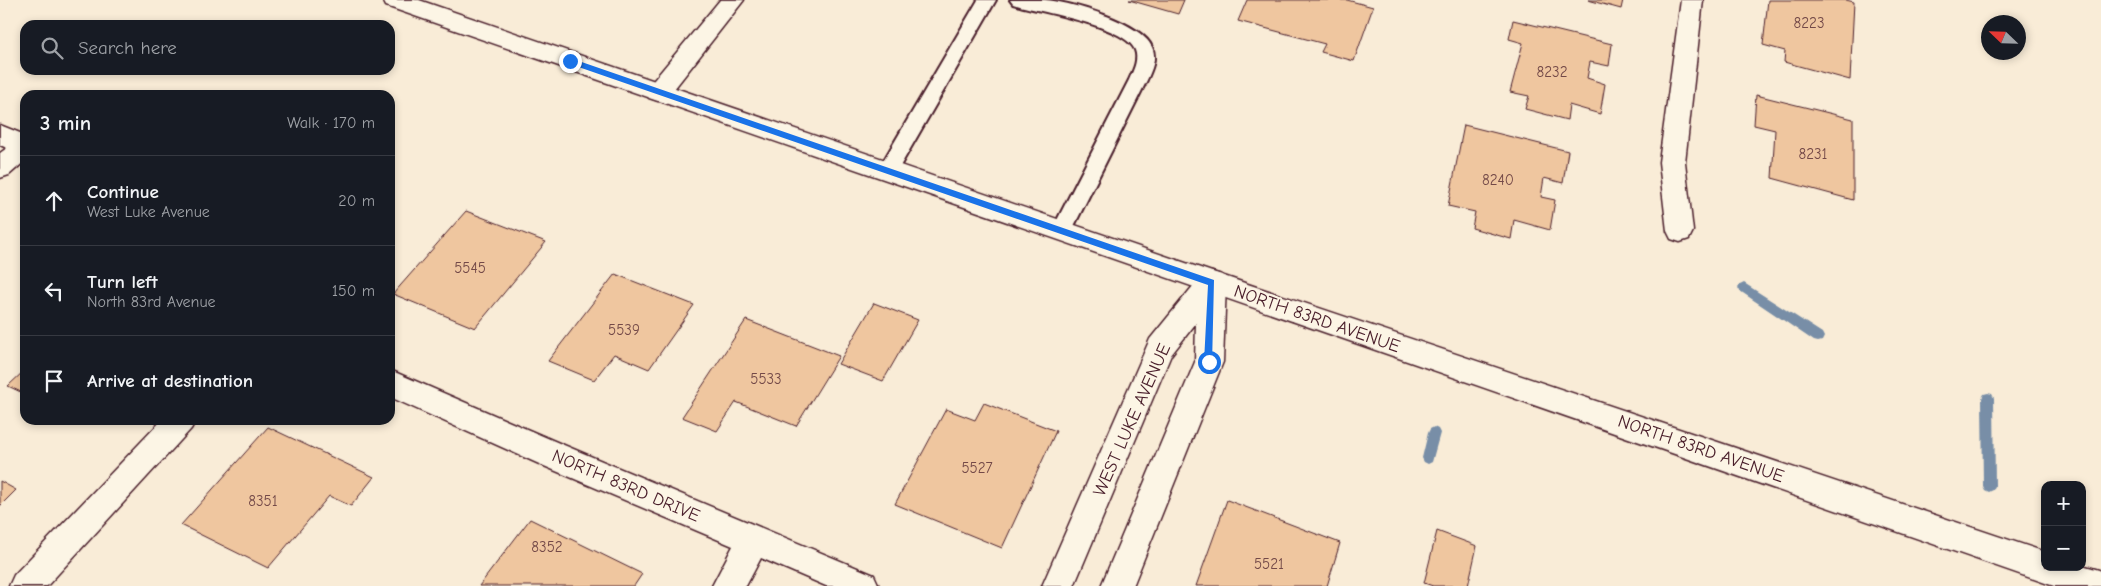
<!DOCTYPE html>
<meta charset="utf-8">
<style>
:root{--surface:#171b24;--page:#242831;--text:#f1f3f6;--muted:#9ea1a6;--line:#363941}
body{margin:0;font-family:"Comic Neue",sans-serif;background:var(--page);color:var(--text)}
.controls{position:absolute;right:15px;bottom:15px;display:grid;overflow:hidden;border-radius:10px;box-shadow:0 2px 8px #0003}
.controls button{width:45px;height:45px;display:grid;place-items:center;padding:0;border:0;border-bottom:1px solid var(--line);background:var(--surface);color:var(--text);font:25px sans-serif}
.compass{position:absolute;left:1981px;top:15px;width:45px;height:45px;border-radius:50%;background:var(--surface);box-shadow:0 2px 8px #0003;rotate:293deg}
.stop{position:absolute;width:15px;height:15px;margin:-11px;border:4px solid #1a73e8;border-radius:50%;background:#fff}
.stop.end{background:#1a73e8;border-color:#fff;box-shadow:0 1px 5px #0008}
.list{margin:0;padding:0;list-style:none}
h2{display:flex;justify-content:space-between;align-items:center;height:65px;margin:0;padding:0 20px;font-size:21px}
h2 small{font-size:16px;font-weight:400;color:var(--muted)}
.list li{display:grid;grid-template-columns:32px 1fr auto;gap:15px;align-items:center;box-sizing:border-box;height:90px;padding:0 20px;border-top:1px solid var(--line)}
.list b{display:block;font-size:19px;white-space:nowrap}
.list p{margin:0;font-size:16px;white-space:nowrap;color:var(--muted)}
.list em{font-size:16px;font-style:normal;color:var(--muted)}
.icon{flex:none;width:28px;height:28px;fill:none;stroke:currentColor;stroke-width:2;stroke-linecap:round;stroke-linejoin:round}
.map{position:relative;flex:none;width:2101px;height:586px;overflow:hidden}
.search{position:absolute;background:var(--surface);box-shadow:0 2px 8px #0003;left:20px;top:20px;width:375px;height:55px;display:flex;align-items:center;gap:12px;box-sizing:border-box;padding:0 18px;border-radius:15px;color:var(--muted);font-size:19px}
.panel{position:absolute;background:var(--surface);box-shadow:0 2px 8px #0003;left:20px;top:90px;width:375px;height:335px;border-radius:15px}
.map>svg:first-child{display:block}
</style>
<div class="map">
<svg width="2101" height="586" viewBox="0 0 2101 586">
<rect width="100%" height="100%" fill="#f9ecd7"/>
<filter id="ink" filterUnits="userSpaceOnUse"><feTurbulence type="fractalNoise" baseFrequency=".02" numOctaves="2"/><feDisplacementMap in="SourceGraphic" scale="10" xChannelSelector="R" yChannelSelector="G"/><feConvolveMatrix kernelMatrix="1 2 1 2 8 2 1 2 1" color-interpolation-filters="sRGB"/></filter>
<g filter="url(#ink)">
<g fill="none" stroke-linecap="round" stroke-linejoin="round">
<!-- stream -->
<path fill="#788ea7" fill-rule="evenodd" d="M1744,283L1822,333L1824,337L1822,341L1818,342L1814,341L1740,291L1738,288L1740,285Z
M1988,393L1992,394L1994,398L1995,486L1993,490L1989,492L1985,490L1983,486L1982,398L1984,394Z
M1434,427L1438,429L1440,433L1432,462L1428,464L1424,462L1422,458L1428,433L1430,429Z"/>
</g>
<!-- building -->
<path fill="#efc69f" stroke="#4a1f2b" d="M1129,0H1184L1178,14Z
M1247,0H1347L1373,7L1354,61L1321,52L1325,44L1238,21Z
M1588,0H1623L1621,9Z
M1768,0H1846L1854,2L1850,80L1784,62L1785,51L1763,45Z
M1513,20L1612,44L1609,66L1590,62L1587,78L1605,84L1600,114L1569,105L1567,120L1525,109L1529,96L1510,92L1523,43L1509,39Z
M1756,95L1853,119V200L1772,178L1775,130L1754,125Z
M1464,125L1568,151L1563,183L1544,178L1541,197L1555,200L1550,230L1514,220L1511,239L1472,228L1475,212L1448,206Z
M466,211L546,242L475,328L393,294Z
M615,274L694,305L649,369L614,354L594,380L548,361Z
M874,303L918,320L883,381L838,364Z
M746,320L839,356L796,426L736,402L717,431L682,417Z
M25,370V394L8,386Z
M984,403L1056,431L1002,548L895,504L946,409L975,420Z
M268,427L374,477L351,506L329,496L268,568L181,525Z
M0,481L16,490L0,506Z
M1227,500L1340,543L1327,586H1196Z
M530,519L642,574L634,586H479Z
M1437,531L1477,546L1468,586H1433L1424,583Z"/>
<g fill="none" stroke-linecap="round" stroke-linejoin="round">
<!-- service casing -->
<g stroke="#4a1f2b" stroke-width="4">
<path id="service" d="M978,0H996L895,175L888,178L881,175L878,170L881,165Z
M1010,0C1022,0 1034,0 1045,0C1071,2 1141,22 1152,47C1157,58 1152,69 1147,80L1069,236L1062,238L1055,236L1052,230L1129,80C1133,71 1139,60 1135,50C1125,25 1038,12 1013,4Z"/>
</g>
<!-- minor casing -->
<g stroke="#4a1f2b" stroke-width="3">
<path id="minor" d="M720,0H744L667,98L658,101L649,98L646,92L649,86Z
M1681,0H1703L1685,162L1693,231L1689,239L1680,242L1671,239L1667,231L1659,162Z
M0,125L25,135V161L9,175L0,178V153L7,148L0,145Z
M1212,272L1222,275L1226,283L1223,362L1133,586H1101L1195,362L1196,323L1171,355L1074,586H1042L1150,339L1202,275Z
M390,370L559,443L874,575L879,586H826L761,558L746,586H712L733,546L537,463L390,397Z
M162,420H196L191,429L47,586H9L14,575Z"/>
</g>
<!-- secondary casing -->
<g stroke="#4a1f2b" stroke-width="3">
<path id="secondary" d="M383,0H419L1212,272L2045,552V567H2082V565L2099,570L2101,571V586H2054L386,6Z"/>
</g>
<!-- service -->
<use href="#service" fill="#fcf5e5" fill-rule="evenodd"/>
<!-- minor -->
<use href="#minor" fill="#fcf5e5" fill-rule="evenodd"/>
<!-- secondary -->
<use href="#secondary" fill="#fcf5e5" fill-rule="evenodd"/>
</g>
</g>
<!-- route -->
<path fill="#1a73e8" d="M570,58L1214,280L1212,365H1206L1204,362L1208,285L567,63V59Z"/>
<g text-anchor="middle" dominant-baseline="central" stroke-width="4" stroke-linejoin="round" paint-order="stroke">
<!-- number labels -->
<g font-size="15" fill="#734948">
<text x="1809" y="23">8223</text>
<text x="1552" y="72">8232</text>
<text x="1813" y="154">8231</text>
<text x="1498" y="180">8240</text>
<text x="470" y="268">5545</text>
<text x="624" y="330">5539</text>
<text x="766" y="379">5533</text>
<text x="977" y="468">5527</text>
<text x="263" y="501">8351</text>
<text x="547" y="547">8352</text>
<text x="1269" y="564">5521</text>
</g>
<!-- street labels -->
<g font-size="18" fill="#4a1f2b" stroke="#fcf5e5">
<text transform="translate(1317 319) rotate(19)">NORTH 83RD AVENUE</text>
<text transform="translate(1132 420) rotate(-66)">WEST LUKE AVENUE</text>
<text transform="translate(1701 449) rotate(19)">NORTH 83RD AVENUE</text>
<text transform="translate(626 486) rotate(23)">NORTH 83RD DRIVE</text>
</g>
</g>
</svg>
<div class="controls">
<button>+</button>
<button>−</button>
</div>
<svg class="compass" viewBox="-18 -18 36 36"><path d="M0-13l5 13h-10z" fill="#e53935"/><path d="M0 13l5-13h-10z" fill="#9ea1a6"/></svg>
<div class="stop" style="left:1209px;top:362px"></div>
<div class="stop end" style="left:570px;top:61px"></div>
<div class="search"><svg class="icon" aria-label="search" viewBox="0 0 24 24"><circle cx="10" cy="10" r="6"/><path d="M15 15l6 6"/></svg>Search here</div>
<section class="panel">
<h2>3 min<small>Walk · 170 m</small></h2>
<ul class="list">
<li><svg class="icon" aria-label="ahead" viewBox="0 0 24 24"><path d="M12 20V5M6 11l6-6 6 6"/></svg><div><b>Continue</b><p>West Luke Avenue</p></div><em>20 m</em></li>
<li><svg class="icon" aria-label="left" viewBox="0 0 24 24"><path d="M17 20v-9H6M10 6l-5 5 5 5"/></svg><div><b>Turn left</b><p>North 83rd Avenue</p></div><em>150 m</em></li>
<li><svg class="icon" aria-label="arrive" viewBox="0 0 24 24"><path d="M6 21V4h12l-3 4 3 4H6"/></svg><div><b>Arrive at destination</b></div></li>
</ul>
</section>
</div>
